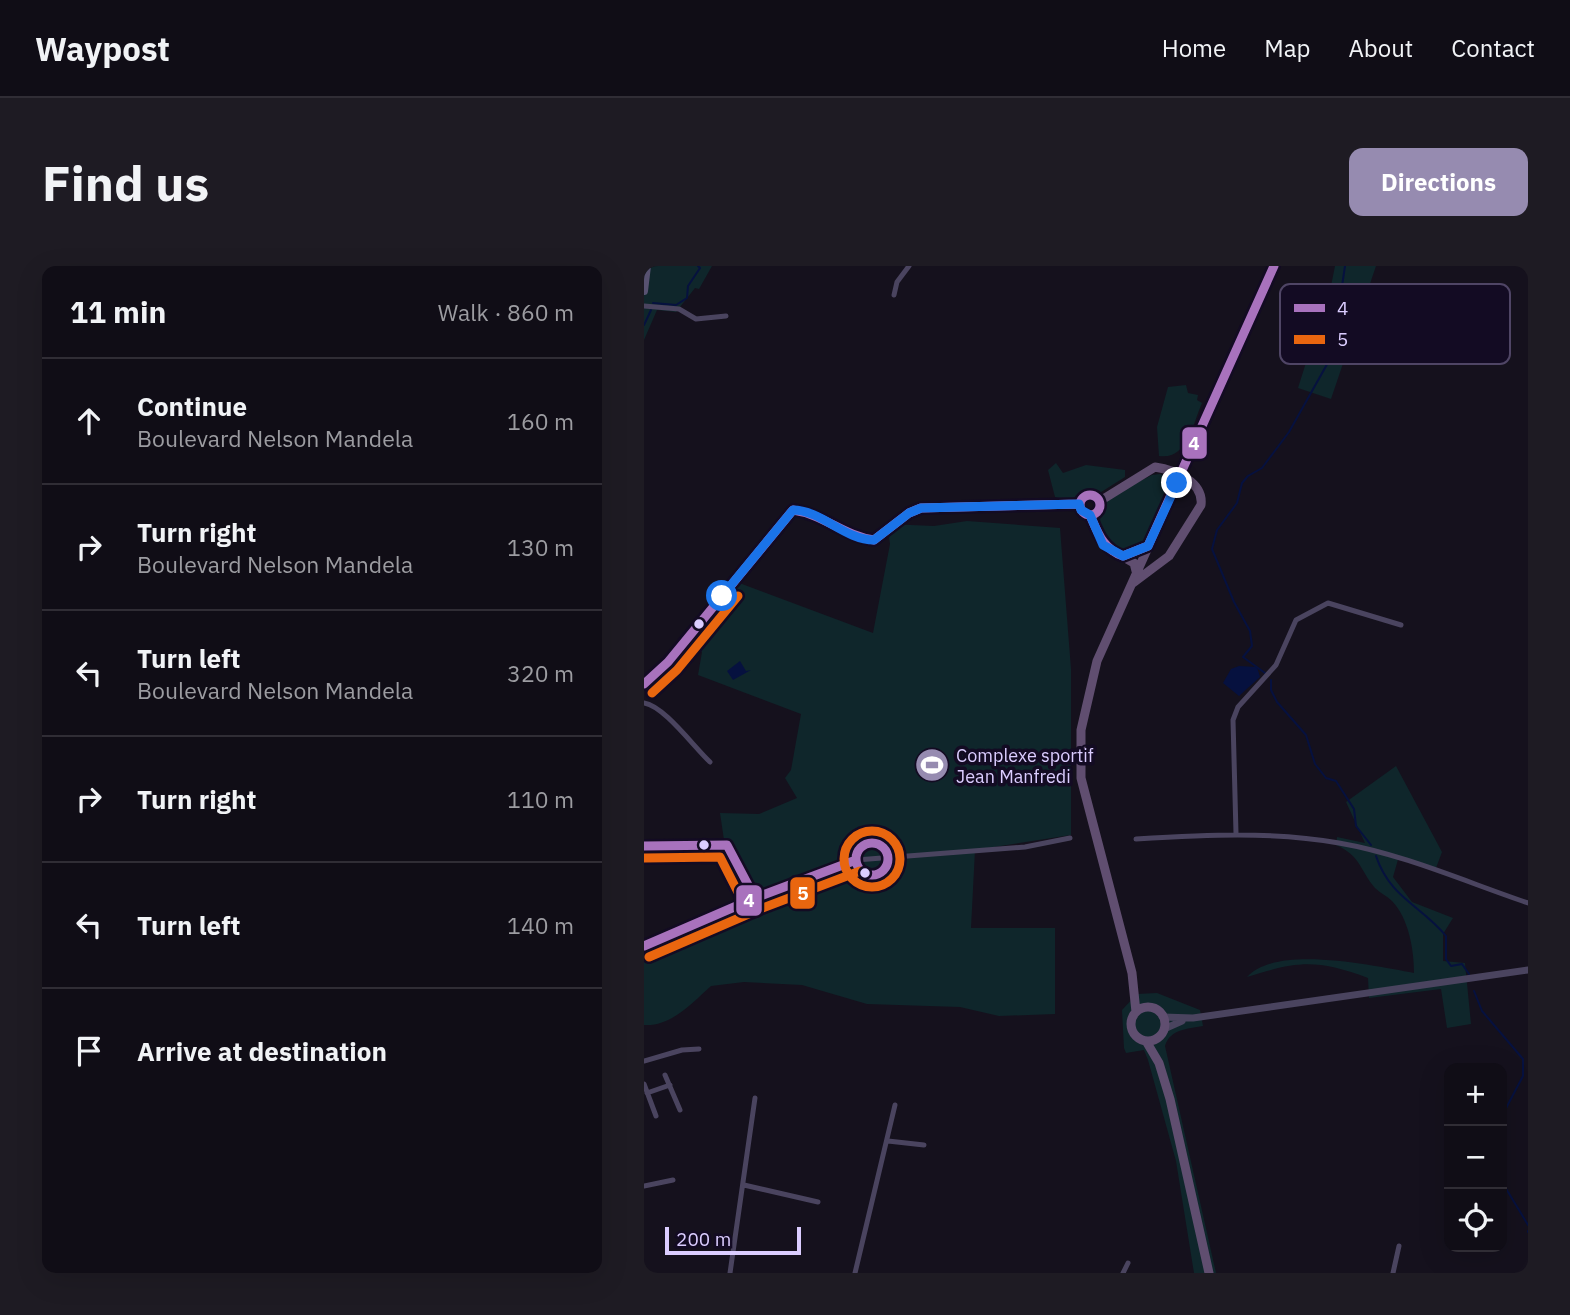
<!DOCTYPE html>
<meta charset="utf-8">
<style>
:root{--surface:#100d16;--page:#1e1b23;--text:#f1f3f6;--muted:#9c9ca1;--line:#302d35;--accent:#968bb0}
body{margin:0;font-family:"IBM Plex Sans",sans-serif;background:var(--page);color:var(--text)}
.controls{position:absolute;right:21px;bottom:21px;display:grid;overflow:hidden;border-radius:14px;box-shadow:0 7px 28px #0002}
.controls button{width:63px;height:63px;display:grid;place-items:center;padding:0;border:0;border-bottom:2px solid var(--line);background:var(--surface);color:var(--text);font:35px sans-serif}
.scale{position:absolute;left:21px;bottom:18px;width:136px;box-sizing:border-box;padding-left:7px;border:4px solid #dbcdff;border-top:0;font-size:19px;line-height:24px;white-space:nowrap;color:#dbcdff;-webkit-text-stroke:5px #130b23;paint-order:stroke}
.stop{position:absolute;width:21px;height:21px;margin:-16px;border:5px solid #1a73e8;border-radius:50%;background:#fff}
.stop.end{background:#1a73e8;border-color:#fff;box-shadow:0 2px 7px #0008}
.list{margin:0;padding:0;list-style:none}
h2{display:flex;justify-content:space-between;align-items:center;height:91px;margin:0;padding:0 28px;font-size:30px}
h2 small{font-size:23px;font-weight:400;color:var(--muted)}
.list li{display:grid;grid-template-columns:46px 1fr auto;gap:21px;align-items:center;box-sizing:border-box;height:126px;padding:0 28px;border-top:2px solid var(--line)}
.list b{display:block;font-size:26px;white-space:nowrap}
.list p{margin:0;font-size:23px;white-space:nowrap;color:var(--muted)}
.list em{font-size:23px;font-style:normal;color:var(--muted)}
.icon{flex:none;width:38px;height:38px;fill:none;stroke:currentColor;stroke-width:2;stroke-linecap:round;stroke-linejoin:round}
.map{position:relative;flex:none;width:884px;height:1007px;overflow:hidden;border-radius:14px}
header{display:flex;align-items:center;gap:42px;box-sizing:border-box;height:98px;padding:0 35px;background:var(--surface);border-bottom:2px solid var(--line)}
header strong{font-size:33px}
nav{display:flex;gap:38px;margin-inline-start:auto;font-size:24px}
.intro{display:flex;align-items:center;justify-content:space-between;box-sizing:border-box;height:168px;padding:0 42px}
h1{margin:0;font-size:49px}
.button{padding:18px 32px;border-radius:14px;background:var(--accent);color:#fff;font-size:24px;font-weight:700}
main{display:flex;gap:42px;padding:0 42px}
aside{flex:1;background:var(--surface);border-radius:14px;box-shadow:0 7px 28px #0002}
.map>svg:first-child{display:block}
</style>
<header>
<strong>Waypost</strong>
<nav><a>Home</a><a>Map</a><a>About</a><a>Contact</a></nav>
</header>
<div class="intro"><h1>Find us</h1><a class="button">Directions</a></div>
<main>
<aside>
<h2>11 min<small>Walk · 860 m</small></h2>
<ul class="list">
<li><svg class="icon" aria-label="ahead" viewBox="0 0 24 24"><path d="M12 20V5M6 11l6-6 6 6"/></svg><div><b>Continue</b><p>Boulevard Nelson Mandela</p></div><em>160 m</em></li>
<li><svg class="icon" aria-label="right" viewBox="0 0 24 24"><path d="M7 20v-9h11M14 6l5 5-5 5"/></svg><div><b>Turn right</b><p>Boulevard Nelson Mandela</p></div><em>130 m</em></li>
<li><svg class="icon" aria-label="left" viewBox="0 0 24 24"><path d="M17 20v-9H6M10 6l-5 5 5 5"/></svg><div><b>Turn left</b><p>Boulevard Nelson Mandela</p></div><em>320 m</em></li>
<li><svg class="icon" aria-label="right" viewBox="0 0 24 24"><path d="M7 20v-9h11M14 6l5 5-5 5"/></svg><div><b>Turn right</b></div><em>110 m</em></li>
<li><svg class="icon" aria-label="left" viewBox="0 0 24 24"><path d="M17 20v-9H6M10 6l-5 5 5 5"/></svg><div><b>Turn left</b></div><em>140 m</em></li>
<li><svg class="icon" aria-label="arrive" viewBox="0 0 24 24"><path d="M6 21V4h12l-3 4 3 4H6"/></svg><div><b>Arrive at destination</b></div></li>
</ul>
</aside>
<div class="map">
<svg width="884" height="1007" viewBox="0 0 884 1007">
<rect width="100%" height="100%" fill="#15111d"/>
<!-- green -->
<path fill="#0f262b" d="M3,0H68L55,23L51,22L32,46L13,44L0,74V12Z
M691,0H732L687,133L654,122L671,68L681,50Z
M542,119L544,127L554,129L553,134L558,137C548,160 543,194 515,190L513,161L524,121Z
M412,197L419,207L442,199L481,204V211L454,228L442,226C431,233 424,234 411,231L404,204Z
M516,208L528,213C520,232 513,257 501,273C479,303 443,262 461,238C471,225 494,217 508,209Z
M323,255L416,262L427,403V569L331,584L327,662H411V748L355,750L316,741L223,738L158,719L100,716L67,720C49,736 27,761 0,759V683L115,632L90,580L80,574L76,547L115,548L153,532L141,512L147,504L157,448L54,409L58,386L50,379L90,315L229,367L246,278L243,258L290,260Z
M752,500L798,586L792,602L755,590L749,611L768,636L809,652L799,668V695L821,697L827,758L803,762L797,723L725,732L724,712C672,693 654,695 603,711C632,678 731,700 770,707C770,684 765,653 748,635C743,630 736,627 731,622C715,603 717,590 692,579L693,571L721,577L702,536Z
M513,727L556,744L559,760C543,763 526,763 521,780L572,1007H550L532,895L504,794L500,784L482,787L480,782L478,744L493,728Z"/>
<!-- water -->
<path fill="#06113f" d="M96,395L102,405L107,404L89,414L83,405Z
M595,400L613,401L616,411L595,430L579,417L587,403Z"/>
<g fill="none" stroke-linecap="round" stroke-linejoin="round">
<!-- stream -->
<path stroke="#06113f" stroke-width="2" d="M9,37L32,39L43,32L44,20L56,2L54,0
M0,59L7,44
M621,407L599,391L608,380L606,365L590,336L568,283L573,264L593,237L598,217L604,210L618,202L645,166L686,93L701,58L697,27L701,0
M627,414V424L633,436L662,469L671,498L682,512L692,515L710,543L712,560L727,579
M732,590C746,632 778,640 802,670V693L807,700L818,698L825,708
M830,725L838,745L879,793V810L860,846L858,899
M858,916L884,959
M884,965V966"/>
<!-- minor -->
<path stroke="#4a445f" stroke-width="5" d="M250,29L253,16L265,0
M0,40L35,43L52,53L82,50
M0,437C20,440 49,480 66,496
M592,567L589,454L594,441L632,399L652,354L684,337L757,359
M492,573C559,569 628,565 695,577C759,588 822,616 884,637
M212 593a16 16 0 1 1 32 0a16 16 0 1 1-32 0Z
M0,580L83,579L111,632
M0,680L111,632L212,594L381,581L426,572
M0,795L38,784L55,783
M21,809L36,844
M0,818L12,850
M3,827L26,819
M244,875L280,879
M100,919L174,936
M0,920L29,914
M86,1007L111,832
M211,1007L251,839
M479,1007L484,997
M749,1007L755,980"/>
<!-- tertiary -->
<path stroke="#4a445f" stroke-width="7" d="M0,418L24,396L149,244C177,244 201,274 230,274L265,247L277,242L435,238
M519,751L549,752L884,704
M520,763L538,755"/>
<!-- secondary -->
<path stroke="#585271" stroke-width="8" d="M0,25L3,0"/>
<!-- primary -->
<path stroke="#604e70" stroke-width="9" d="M539,203L630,0
M436 239a10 10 0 1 1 20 0a10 10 0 1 1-20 0Z
M456,235L511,201C531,204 560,216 557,239L525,290L489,317
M446,249L459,279L490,297L492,305
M487 758a17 17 0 1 1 34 0a17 17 0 1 1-34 0Z
M492,746L488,707L437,512V464L453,395L533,217
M502,775L515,797L526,833L565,1007"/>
<!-- primary-bridge -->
<path stroke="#604e70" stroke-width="9" d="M533,217L539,203"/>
<!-- bus-1 casing -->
<g stroke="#130b23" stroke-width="14">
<path id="bus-1" d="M436 239a10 10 0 1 1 20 0a10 10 0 1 1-20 0Z
M446,249C454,267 459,283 479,290L504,280L630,0
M0,418L24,396L149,244C179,248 200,270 230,274L265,247L277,242L435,238
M212 593a16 16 0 1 1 32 0a16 16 0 1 1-32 0Z
M0,580L83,579L111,632
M0,680L111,632L212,594"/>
</g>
<!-- bus-2 casing -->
<g stroke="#130b23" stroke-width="14">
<path id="bus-2" d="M8,427L33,404L94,330
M200 593a28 28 0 1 1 56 0a28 28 0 1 1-56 0Z
M0,592L76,591L100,638
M5,691L116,643L216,605"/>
</g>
<!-- bus-1 -->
<use href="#bus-1" stroke="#a872bd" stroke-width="9"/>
<!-- bus-2 -->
<use href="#bus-2" stroke="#e9660f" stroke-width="9"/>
</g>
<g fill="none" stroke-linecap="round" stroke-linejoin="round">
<!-- route -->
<path stroke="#1a73e8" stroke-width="9" d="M78,330L149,244C177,244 201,274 230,274L265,247L277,242L435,238L437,244L446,249L459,279L479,290L504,280L533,217"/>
</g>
<!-- icons -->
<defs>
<g id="stadium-disc" transform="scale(1.75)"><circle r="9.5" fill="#968bb0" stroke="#130b23"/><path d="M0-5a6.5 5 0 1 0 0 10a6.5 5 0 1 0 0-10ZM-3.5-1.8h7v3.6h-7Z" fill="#fff"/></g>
</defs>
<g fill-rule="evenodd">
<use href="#stadium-disc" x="288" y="499"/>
</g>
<!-- markers -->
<g fill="#dbcdff" stroke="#130b23" stroke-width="2.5">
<circle cx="55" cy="358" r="6"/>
<circle cx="60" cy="579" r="6"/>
<circle cx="221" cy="607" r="6"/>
</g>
<g text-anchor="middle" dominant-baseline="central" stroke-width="7" stroke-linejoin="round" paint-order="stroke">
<!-- poi labels -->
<g font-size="18" fill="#dbcdff" stroke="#130b23" text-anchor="start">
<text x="312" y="489">Complexe sportif<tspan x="312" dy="21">Jean Manfredi</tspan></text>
</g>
</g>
<!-- legend -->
<rect x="636" y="18" width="230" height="80" rx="10" fill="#130b23" stroke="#4f4565" stroke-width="2"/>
<rect x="650" y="38" width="31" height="8" fill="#a872bd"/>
<rect x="650" y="69" width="31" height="9" fill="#e9660f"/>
<g font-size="19" fill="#dbcdff">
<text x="693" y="49">4</text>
<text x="693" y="80">5</text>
</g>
<g stroke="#130b23" stroke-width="2.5">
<rect x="537" y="160" width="27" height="34" rx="7" fill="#a872bd"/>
<rect x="145" y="610" width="27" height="34" rx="7" fill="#e9660f"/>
<rect x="91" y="618" width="28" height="33" rx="7" fill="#a872bd"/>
</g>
<g font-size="19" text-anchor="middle" font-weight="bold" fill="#fff">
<text x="550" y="184">4</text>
<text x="159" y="634">5</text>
<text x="105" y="641">4</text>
</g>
</svg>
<div class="controls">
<button>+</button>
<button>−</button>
<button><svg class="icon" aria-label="locate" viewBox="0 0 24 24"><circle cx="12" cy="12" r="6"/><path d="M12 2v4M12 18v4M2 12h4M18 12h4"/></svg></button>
</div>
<div class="scale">200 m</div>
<div class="stop" style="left:78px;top:330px"></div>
<div class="stop end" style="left:533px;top:217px"></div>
</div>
</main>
